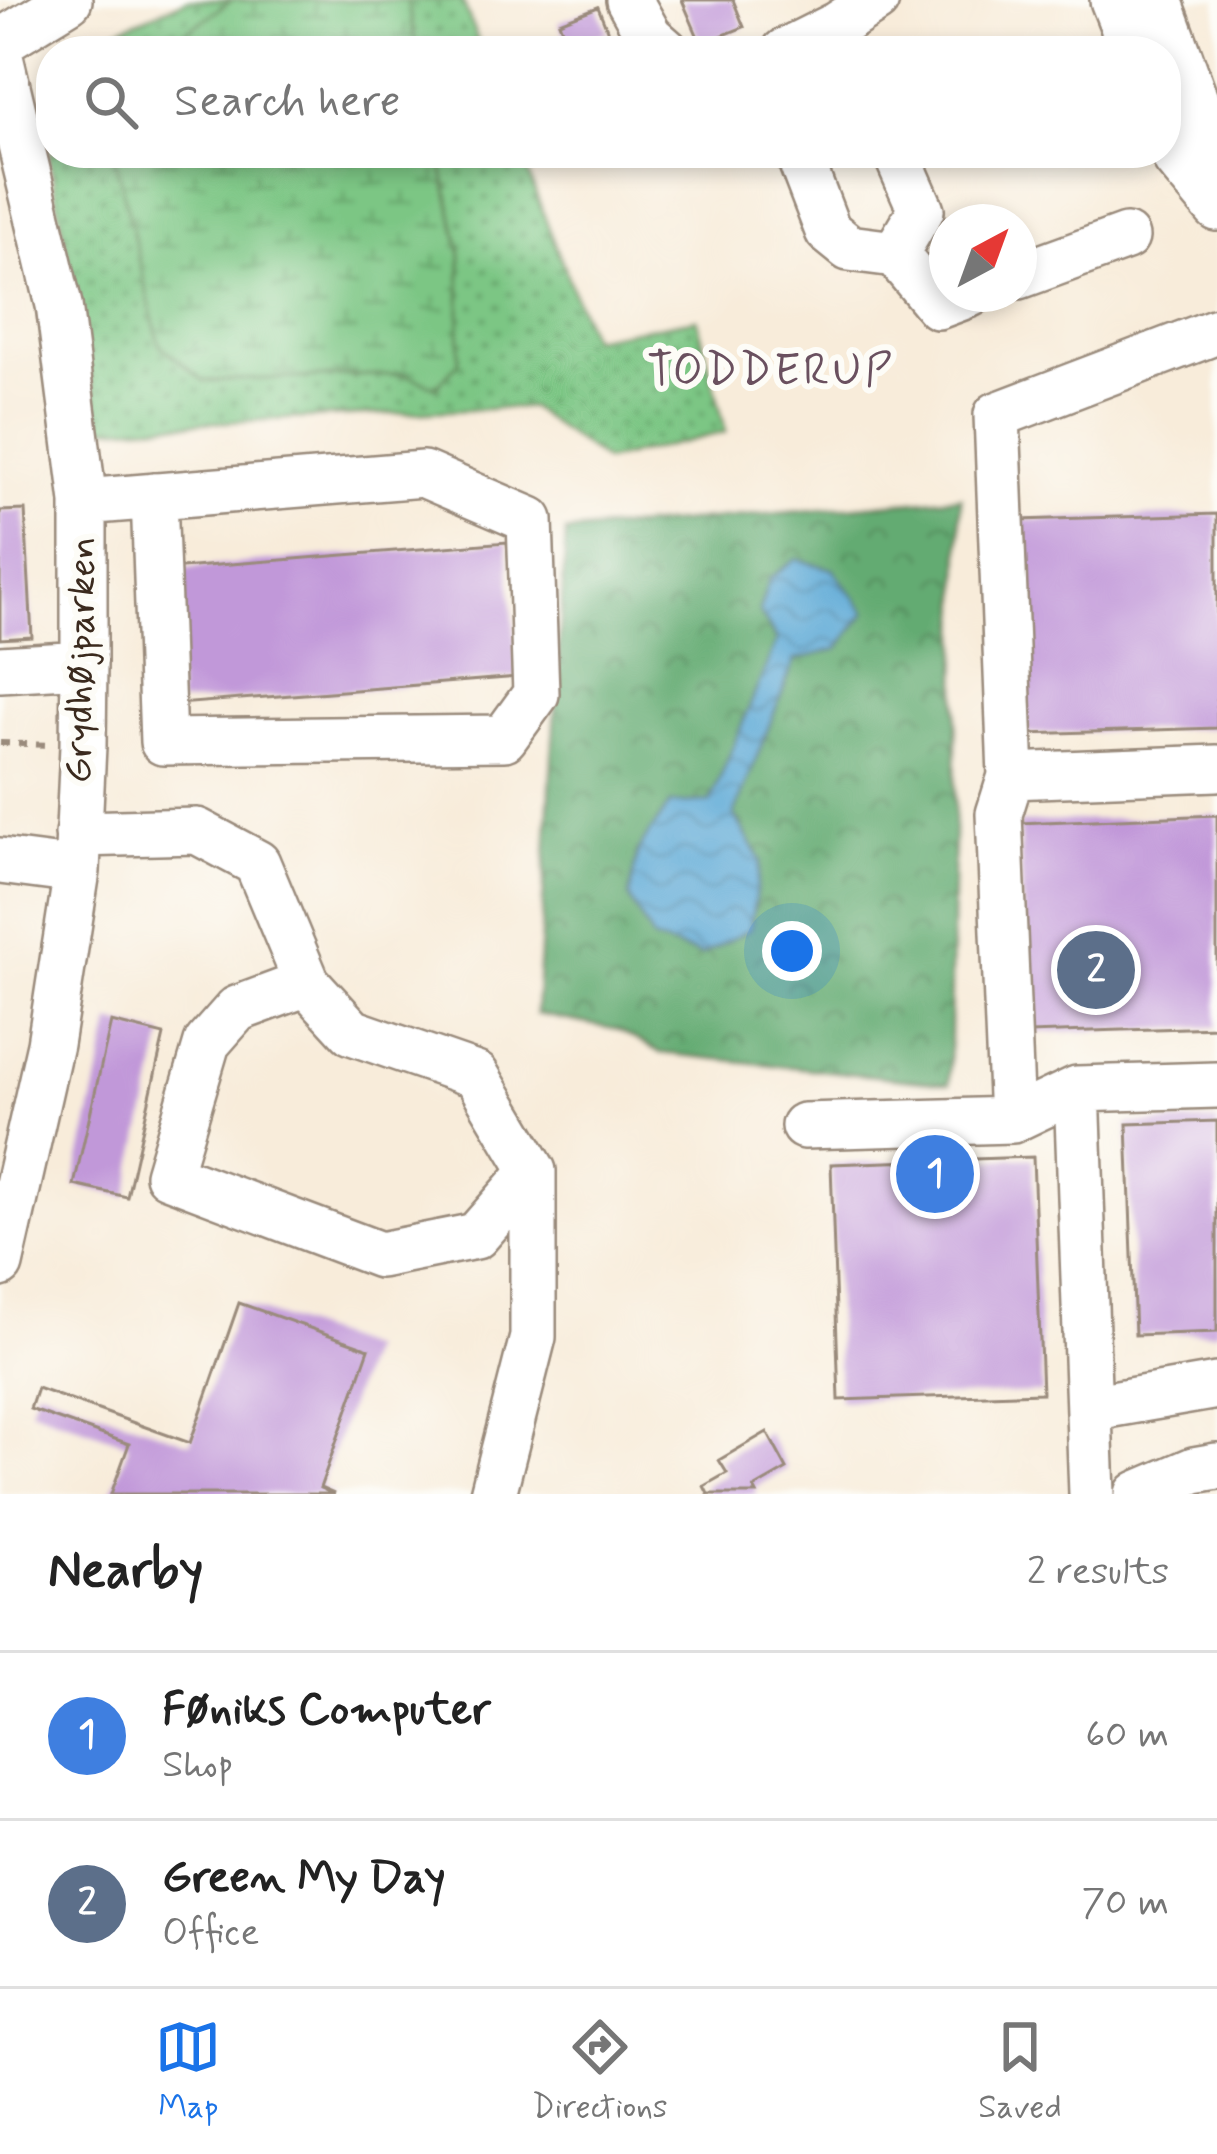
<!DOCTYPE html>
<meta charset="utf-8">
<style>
:root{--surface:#fff;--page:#f2f2f2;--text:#222;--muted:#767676;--line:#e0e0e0;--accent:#1a73e8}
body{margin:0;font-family:Mynerve,sans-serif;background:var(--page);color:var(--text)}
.compass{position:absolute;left:929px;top:204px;width:108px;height:108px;border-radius:50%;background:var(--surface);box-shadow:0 6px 18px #0003;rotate:41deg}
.you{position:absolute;left:792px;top:951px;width:42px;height:42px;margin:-30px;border:9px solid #fff;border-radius:50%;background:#1a73e8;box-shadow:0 0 0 18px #1a73e833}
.badge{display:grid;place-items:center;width:78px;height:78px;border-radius:50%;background:var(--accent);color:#fff;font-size:39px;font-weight:700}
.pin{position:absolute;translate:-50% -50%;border:6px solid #fff;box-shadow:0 3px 12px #0006}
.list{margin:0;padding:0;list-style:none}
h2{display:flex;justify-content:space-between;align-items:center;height:156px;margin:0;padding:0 48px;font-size:51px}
h2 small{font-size:39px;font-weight:400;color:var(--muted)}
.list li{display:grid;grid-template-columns:78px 1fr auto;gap:36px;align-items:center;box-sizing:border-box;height:168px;padding:0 48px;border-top:3px solid var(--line)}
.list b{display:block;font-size:45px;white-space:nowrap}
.list p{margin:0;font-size:39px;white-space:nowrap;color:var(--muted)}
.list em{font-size:39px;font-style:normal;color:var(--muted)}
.icon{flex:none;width:66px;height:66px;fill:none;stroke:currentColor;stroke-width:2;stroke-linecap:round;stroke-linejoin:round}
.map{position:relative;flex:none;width:1217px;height:1494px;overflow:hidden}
.search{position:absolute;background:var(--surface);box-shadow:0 6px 18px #0003;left:36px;right:36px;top:36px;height:132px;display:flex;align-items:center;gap:30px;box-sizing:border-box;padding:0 42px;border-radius:48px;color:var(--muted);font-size:45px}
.sheet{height:492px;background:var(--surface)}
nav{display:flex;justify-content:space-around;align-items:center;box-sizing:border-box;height:168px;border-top:3px solid var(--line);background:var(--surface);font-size:33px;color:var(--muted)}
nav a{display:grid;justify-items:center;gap:6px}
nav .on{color:var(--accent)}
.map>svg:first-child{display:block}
</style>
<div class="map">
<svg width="1217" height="1494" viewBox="0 0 1217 1494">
<defs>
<pattern id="grass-dots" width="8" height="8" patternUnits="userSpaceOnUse" patternTransform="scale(3)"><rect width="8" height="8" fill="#7bc684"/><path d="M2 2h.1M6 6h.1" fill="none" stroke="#66a16b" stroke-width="1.8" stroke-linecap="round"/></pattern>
<pattern id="forest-crowns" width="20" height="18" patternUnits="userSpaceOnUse" patternTransform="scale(3)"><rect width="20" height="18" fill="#64ab72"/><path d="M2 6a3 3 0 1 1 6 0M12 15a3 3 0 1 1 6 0" fill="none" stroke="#548b5d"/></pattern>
<pattern id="wetland-marsh" width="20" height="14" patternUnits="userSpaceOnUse" patternTransform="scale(3)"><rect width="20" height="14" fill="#7bc684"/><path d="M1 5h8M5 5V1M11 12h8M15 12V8" fill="none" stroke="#66a16b"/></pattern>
<pattern id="water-waves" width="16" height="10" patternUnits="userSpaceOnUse" patternTransform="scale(3)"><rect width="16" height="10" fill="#5eaad7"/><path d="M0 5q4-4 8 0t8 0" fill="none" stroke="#4f8bae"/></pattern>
</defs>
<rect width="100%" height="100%" fill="#fdfcf7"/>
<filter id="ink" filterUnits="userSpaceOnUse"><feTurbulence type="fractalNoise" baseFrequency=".00833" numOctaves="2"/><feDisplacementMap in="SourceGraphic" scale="24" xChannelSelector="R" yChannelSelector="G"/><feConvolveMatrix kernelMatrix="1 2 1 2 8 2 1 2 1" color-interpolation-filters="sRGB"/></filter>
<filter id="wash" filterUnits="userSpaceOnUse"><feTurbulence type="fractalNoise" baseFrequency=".004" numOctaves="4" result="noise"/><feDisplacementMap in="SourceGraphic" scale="48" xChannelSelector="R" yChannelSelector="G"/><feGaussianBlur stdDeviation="2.7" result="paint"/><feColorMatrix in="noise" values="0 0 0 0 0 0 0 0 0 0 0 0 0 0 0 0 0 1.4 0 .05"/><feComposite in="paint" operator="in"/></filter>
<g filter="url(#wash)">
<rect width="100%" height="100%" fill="#f8ecda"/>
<!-- grass -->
<path fill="url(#grass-dots)" stroke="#5b7851" stroke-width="3" d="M186,0H462L482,51H68Z
M51,143V153H520L591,338L697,319L726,432L605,461L529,407L101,428L49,158Z"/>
<!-- forest -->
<path fill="url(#forest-crowns)" stroke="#506a48" stroke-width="3" d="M961,497L949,1084L661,1053L619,1030L536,1014L566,532Z"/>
<!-- wetland -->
<path fill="url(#wetland-marsh)" stroke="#5b7851" stroke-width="3" d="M232,0H407L417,51H127L170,43Z
M114,153H439L461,254L459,362L436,387L405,374L204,381L159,344Z"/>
<!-- water -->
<path fill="url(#water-waves)" stroke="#4c6a7a" stroke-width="3" d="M796,559L833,569L866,612L838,649L795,660L734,815L761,860L750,929L702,955L653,940L629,897L638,850L670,804L710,802L777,640L759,611L769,579Z"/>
<g id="blocks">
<!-- building -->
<path fill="#c198d9" d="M682,0H733L744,27L701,44Z
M598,7L608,32L569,47L559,22Z
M610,35L616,51H572Z
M25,510L32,637L0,639V511Z
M1217,514V728L1026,734L1019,520Z
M507,542L518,677L179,704L169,569Z
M1217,815V1027L1028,1033L1019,823Z
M111,1022L164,1035L127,1197L74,1185Z
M1217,1121V1332L1135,1335L1127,1124Z
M1033,1157L1042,1393L839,1400L831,1164Z
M239,1303L369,1349L320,1488L334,1494H111L129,1444L30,1409L37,1388L190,1443Z
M767,1432L787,1469L754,1488L757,1494H708L704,1486L727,1473L719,1460Z"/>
</g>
</g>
<g filter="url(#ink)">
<use href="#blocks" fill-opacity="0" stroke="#9a8b7c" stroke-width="3"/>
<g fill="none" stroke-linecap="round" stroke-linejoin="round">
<!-- minor casing -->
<g stroke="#9a8b7c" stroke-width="50">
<path id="minor" d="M629,0L649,36L666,51
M1113,0L1133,51
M1159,0L1217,160
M0,42L69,0
M785,51L839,24L876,0
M0,57L59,305L84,502V664L83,746L77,871L50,1044L0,1264
M1166,135L1176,159L1217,208
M798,153L828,231L849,248L895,254
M896,153L921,210L895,254L938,306L970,294
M1019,276L1126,237
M84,502L423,474L530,520L536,694L504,738L163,742L154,496
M0,669L84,664
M1011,776L1217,768
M78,834L197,831L257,863L307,983L352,1032L476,1075L533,1171V1337L493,1494
M0,861L77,871
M307,983L237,1009L207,1043L168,1175L380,1255L476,1236L533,1171
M1077,1089L1092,1494
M1012,1120L999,814L1011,776L997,415L1217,331
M804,1126L1012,1120L1077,1089L1217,1085
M1089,1408L1217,1386
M1138,1494L1194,1470L1217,1466"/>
</g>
<!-- path -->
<path stroke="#9a8b7c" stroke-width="6" stroke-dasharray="9 9" stroke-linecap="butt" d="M0,743L50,745"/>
<!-- minor -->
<use href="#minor" stroke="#fff" stroke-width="45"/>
</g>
</g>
<g text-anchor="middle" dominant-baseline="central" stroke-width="12" stroke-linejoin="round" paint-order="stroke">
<!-- street labels -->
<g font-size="39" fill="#3b2a1e" stroke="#fdfcf7">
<text transform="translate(82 660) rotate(-89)">Grydhøjparken</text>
</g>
<!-- quarter labels -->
<g font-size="45" letter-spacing="3" fill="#6a505f" stroke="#fdfcf7">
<text x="771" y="371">TODDERUP</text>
</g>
</g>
</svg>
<svg class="compass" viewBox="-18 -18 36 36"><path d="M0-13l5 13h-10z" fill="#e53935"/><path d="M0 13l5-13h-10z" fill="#767676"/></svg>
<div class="you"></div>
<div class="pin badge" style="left:935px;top:1174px;background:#3f7fe0">1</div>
<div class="pin badge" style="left:1096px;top:970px;background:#5c6f8a">2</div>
<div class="search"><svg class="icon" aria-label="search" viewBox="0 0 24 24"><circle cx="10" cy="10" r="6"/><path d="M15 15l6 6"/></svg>Search here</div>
</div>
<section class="sheet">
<h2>Nearby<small>2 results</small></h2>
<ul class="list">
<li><span class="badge" style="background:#3f7fe0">1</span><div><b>Føniks Computer</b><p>Shop</p></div><em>60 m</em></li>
<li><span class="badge" style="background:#5c6f8a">2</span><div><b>Green My Day</b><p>Office</p></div><em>70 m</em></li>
</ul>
</section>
<nav>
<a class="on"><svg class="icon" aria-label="map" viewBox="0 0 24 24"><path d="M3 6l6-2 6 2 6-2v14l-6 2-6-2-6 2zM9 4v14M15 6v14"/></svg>Map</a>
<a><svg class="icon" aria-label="directions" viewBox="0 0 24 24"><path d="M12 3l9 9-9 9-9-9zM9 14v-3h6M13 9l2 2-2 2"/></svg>Directions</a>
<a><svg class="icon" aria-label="saved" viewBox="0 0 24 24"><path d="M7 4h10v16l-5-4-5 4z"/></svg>Saved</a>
</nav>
